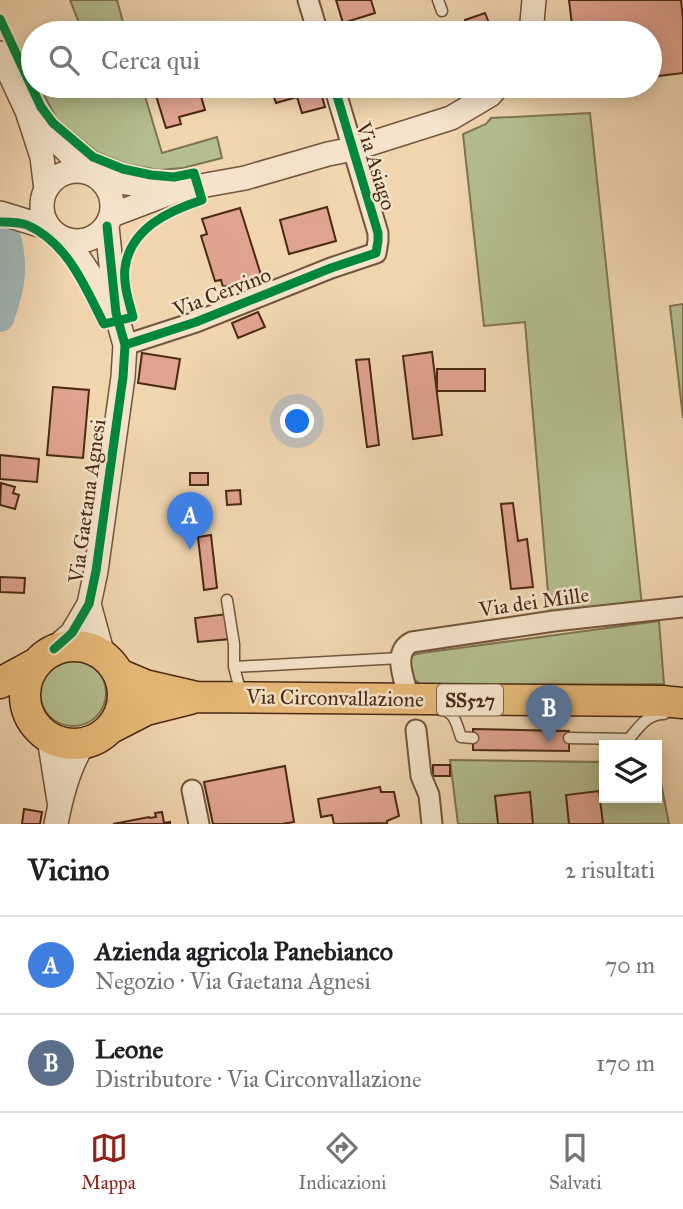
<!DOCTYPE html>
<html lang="it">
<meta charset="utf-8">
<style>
:root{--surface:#fff;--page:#f6f6f6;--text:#202124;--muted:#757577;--line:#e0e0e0;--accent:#8f2418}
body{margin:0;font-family:"IM FELL Great Primer",serif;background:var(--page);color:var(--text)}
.controls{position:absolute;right:21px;bottom:21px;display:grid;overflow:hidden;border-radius:0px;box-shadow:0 4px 18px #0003}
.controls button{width:63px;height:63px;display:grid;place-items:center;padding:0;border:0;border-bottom:2px solid var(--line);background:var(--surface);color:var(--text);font:35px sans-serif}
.you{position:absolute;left:298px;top:422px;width:24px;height:24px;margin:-18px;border:5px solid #fff;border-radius:50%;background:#1a73e8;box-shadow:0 0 0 10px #1a73e833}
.badge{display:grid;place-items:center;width:46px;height:46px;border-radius:50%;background:var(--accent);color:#fff;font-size:23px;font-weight:700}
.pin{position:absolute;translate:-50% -58px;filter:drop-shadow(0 2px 4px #0008)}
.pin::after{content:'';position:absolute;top:37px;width:24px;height:21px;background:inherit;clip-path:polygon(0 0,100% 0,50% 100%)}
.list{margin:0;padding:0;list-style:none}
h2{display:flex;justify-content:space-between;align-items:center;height:91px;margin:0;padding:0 28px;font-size:30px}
h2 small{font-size:23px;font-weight:400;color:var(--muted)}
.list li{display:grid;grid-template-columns:46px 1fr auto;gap:21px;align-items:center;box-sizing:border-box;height:98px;padding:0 28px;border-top:2px solid var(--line)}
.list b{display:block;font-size:26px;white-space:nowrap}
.list p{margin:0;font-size:23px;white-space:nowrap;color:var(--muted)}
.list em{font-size:23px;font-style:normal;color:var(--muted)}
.icon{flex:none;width:38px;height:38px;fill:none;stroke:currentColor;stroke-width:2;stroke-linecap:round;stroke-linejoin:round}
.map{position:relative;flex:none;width:683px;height:824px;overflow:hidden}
.search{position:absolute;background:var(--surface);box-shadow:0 4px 18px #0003;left:21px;right:21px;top:21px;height:77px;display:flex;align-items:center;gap:18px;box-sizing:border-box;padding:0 24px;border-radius:38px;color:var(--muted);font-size:26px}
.sheet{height:287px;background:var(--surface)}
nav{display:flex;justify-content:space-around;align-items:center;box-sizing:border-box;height:98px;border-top:2px solid var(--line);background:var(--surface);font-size:19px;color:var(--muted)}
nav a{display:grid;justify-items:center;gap:4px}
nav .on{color:var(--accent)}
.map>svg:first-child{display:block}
</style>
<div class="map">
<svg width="683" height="824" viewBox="0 0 683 824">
<rect width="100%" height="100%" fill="#f0d5af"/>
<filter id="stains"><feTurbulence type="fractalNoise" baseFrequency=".00286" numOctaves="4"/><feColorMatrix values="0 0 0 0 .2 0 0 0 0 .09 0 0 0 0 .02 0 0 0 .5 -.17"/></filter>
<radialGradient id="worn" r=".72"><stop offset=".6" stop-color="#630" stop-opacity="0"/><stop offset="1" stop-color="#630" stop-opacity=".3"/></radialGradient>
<!-- green -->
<path fill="#b4be8f" stroke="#7f7452" stroke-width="2" d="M70,0H117L126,33H83Z
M39,86H142L162,153L217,137L222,158L183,168L159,170L126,164L97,152L57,119Z
M590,113L642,606L550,616L525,322L484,326L463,134L486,124L491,118Z
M683,304V418L670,306Z
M659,621L664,684L421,685L413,678L410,661L413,655L422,653Z
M40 693a33 33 0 1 1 66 0a33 33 0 1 1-66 0Z
M450,760L604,762V798H657V763L669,824H458Z"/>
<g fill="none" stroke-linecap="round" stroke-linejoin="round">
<!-- river -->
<path stroke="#9eb6b6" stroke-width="28" d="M0,318C13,284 15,262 4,227"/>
</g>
<!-- building -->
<path fill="#e0a38f" stroke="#4a2914" stroke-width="2" d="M336,0H371L375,13L343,23Z
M569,0H681L683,20V73L650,77V33H573Z
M485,13L493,33H450L449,31L466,24L465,20Z
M153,86H198L205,110L179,117L181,124L166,128Z
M270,86H319L325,107L302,113L297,97L276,103Z
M327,207L336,241L289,254L280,220Z
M240,208L261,275L223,287L221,280L215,281L201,236L207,234L202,219Z
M258,312L265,327L238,338L232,323Z
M432,352L442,435L413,439L403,356Z
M142,353L180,359L175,389L138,383Z
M369,359L379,445L367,447L356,360Z
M437,369H485V391H437Z
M53,387L89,390L83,458L47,455Z
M0,455L39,459L37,482L0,479Z
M190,473H208V485H190Z
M1,483L15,487L13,493L19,495L15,509L0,505Z
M240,490L241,504L227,505L226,491Z
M513,503L518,541L527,539L533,587L511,589L501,504Z
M211,535L217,588L204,590L198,537Z
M0,577L25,578L24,593L0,592Z
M227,614L230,639L198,642L195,618Z
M473,729L569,731V751L473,750Z
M433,765H450V776H433Z
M285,766L294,822L282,824H213L204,782Z
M380,787L381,792H394L399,816L387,821V823L334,824L332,815L321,817L318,799Z
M599,791L603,824H569L566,795Z
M530,792L533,824H498L495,796Z
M24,809L42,812L40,824H22Z
M162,812L164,823L170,822V824H113L149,817L150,818L156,817L155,813Z"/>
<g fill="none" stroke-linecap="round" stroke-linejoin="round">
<!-- service casing -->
<g stroke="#74543b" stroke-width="13">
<path id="service" d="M438,0L442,11
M227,600L234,644V667L241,693
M234,667L400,658
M440,710C455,710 457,726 461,737L473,738
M569,738L629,739C639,727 647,714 664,714"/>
</g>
<!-- minor casing -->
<g stroke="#74543b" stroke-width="23">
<path id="minor" d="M308,0L318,33
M125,345L196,322L331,268L376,253L378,241V233L334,86
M409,699C405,681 391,652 412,642L554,621L683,607
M416,730L421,776L429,795L432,824
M192,790L199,824"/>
</g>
<!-- tertiary casing -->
<g stroke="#74543b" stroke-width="26">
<path id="tertiary" d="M531,33L534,0
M0,53L27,111L42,157L46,190
M32,116L89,173
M42 206a35 35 0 1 1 70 0a35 35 0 1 1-70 0Z
M100,179L175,190
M0,213L49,228
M112,215L178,190L245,178L328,154L353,149L451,118L490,95L498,86
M67,240L114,311
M89,604L103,655
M54,649L72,633L89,604L96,571L123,377L125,345L116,313L107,226
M49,738L59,801
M56,824C61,797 69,766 84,743"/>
</g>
<!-- primary casing -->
<g stroke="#4a2914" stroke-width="33">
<path id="primary" d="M25 695a49 49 0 1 1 98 0a49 49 0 1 1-98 0Z
M119,674L145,685L197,697L662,701L683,703
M0,683L35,664
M111,728L146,710L190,699"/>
</g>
<!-- service -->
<use href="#service" stroke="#f5e4cb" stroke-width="10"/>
<!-- minor -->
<use href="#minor" stroke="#f5e4cb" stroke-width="19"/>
<!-- tertiary -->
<use href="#tertiary" stroke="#f5e4cb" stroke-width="23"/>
<!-- primary -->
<use href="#primary" stroke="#e8ba78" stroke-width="30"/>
<!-- cycleway casing -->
<g stroke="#f5e4cb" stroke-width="13">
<path id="cycleway" d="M0,19L41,107L53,123L93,157L123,169L151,175L174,177L194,173L202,200C168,211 130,229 125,268C123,284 129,302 133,317L104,324C85,287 68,243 27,225C20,222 9,222 0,222
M125,345L196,322L331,268L376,253L378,241V233L334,86
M54,649L72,633L89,604L96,571L123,377L125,345L116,313L107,226"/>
</g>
<!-- cycleway -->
<use href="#cycleway" stroke="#00873e" stroke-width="9"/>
</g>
<g text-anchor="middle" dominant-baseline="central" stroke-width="5" stroke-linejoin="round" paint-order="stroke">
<!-- shield labels -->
<rect fill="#f5e4cb" stroke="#7d614b" stroke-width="2" x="437" y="684.5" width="66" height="31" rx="5"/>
<g font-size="19" font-weight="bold" fill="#4a2914">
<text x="470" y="700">SS527</text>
</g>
<!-- street labels -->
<g font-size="21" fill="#4a2914" stroke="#f5e4cb">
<text transform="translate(376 166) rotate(73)">Via Asiago</text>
<text transform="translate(222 292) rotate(-21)">Via Cervino</text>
<text transform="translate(87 501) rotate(-82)">Via Gaetana Agnesi</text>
<text transform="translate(534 602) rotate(-8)">Via dei Mille</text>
<text transform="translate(335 698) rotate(1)">Via Circonvallazione</text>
</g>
</g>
<rect width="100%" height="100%" filter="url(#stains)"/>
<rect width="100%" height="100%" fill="url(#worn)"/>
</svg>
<div class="controls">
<button><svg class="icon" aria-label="layers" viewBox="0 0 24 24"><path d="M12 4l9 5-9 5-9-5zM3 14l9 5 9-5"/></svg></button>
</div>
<div class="you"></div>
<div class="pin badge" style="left:190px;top:550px;background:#3f7fe0">A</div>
<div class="pin badge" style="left:549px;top:743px;background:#5c6f8a">B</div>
<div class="search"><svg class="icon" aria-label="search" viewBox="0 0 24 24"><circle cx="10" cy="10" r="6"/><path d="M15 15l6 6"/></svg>Cerca qui</div>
</div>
<section class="sheet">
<h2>Vicino<small>2 risultati</small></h2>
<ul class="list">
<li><span class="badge" style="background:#3f7fe0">A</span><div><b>Azienda agricola Panebianco</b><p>Negozio · Via Gaetana Agnesi</p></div><em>70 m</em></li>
<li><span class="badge" style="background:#5c6f8a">B</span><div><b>Leone</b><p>Distributore · Via Circonvallazione</p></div><em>170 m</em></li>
</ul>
</section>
<nav>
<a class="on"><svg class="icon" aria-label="map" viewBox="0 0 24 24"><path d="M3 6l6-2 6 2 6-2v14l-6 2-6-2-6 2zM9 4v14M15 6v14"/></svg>Mappa</a>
<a><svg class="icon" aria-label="directions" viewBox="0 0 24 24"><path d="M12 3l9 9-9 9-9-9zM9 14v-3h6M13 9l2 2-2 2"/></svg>Indicazioni</a>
<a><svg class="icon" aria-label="saved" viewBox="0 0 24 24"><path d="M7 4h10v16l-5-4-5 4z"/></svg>Salvati</a>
</nav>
